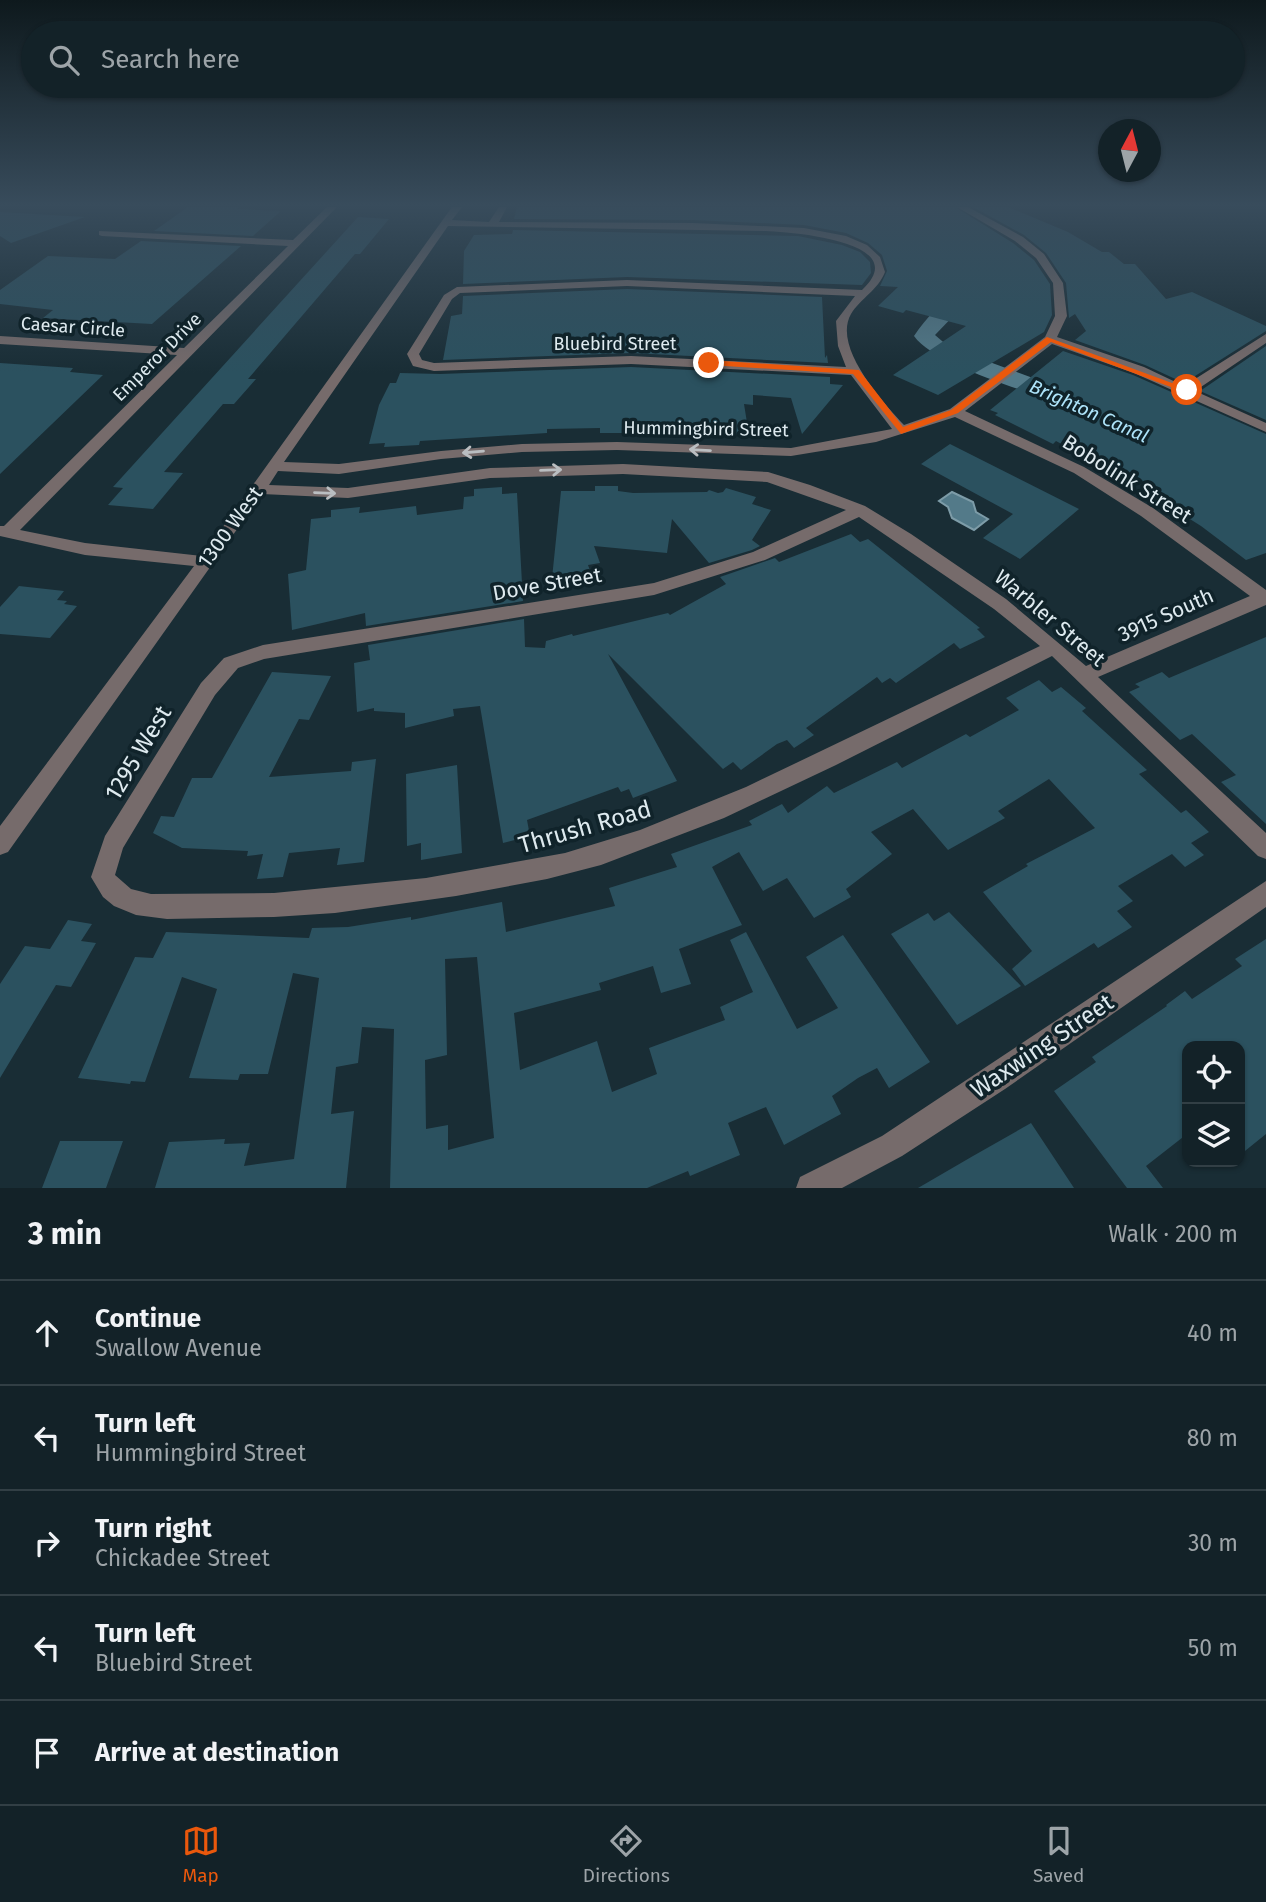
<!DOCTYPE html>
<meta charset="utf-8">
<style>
:root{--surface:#132228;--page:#1c2a30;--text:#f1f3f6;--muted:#9da4a8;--line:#323f45;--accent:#ea580c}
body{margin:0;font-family:"Fira Sans",sans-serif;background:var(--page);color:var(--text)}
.controls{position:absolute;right:21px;bottom:21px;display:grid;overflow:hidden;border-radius:14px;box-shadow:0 2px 5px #0004}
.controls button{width:63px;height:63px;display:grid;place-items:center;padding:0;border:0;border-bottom:2px solid var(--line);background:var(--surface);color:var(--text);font:35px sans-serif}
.compass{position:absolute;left:1098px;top:119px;width:63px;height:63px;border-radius:50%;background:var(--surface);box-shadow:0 2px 5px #0004;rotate:7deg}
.stop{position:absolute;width:21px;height:21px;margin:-16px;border:5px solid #ea580c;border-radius:50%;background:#fff}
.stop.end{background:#ea580c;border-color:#fff;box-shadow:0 2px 7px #0008}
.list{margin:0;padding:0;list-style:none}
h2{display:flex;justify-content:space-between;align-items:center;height:91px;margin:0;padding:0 28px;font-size:30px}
h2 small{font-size:23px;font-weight:400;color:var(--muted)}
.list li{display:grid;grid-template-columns:46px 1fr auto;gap:21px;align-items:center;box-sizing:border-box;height:105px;padding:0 28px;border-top:2px solid var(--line)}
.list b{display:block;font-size:26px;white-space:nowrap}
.list p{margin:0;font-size:23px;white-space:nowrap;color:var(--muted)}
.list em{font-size:23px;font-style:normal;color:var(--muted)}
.icon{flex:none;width:38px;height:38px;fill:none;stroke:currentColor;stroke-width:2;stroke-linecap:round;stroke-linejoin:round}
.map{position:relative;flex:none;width:1266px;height:1188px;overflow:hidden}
.search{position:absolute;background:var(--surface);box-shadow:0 2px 5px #0004;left:21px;right:21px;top:21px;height:77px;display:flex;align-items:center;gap:18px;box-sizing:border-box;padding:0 24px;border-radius:38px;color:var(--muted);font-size:26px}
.sheet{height:616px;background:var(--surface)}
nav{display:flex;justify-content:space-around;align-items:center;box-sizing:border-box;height:98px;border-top:2px solid var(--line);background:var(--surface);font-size:19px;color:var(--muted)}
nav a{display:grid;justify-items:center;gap:4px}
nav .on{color:var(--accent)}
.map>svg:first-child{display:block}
</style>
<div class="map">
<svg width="1266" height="1188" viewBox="0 0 1266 1188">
<rect width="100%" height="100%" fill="#192d35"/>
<!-- water -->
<path fill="#537a89" stroke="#7d9ca8" stroke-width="2" d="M952,492L973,502L976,512L988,519L974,530L952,518L948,507L939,501Z"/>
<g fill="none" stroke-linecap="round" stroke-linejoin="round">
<!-- canal -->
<path fill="#537a89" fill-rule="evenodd" d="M962,283L971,289L961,308L935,335L949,347L1068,391L1071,396L1068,401H1052C1018,388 934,364 914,336C926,317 943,304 955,285Z"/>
</g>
<!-- building -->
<path fill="#2b515f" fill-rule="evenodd" d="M188,207H240L237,209L281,211L253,236L154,231Z
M517,207H955L1013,243L1034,260L1050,284L1052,315L1044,332L938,395L893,375L966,326L906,310L903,313L878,306L898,287L880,286L887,271L882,255L868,243L846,233L804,225L693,220L514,219Z
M973,207H1008L1068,232L1102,252H1109L1124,264H1135L1166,299L1192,292L1266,326V331L1184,383L1145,365L1075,340L1086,331L1075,314L1069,318L1066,283L1046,253L1024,235Z
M0,212L85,217L11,243L0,236Z
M358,217L389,219L360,254H355L248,379H256L234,404H223L164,472L183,473L153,509L108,505L123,488L113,487Z
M513,230L798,236L842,245L860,252L870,262L871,273L862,285L627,277L463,284L464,251L474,235L512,234Z
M141,241L241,246L152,324L43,318L53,310L0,304V290L48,256L115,259Z
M627,289L822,297L825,358L827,355L828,363L631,353L443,360L451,316L462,314L463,296Z
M1266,346V420L1200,391Z
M1063,351L1133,375L1266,434V553L1246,560L1201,526L1166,504L1175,501L1121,467L1113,472L1056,441L1053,444L995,415L998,413L990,410Z
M0,363L73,368L70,372L103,375L0,474Z
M631,367L830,377V384L843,385L802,434L791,398L753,395V405L744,404L749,435L714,434L713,430L650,429L647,433H600V428L547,429V433L420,441L419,445L384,447L385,443L369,444L379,405L390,383H396L400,373L440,374Z
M950,444L1079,509L1020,559L983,538L1013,514L921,464Z
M595,486H618V491L633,493L707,492L709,490L718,493L723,492L726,488L756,497L752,504L771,510L752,540L760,546L752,550L709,563L672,519L667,553L594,546L600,563L588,565L593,579L551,588L561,491H595Z
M502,487V494L517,493L523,601L366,626L365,613L292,630L288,574L306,570L311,519L331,517V510L360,507L359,513L416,506L417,515L463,509L464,497L474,496V489Z
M851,534L860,542L868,539L980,628L977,629L985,637L960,649L954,643L896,683L890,678L882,683L877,677L806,728L814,735L794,748L787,740L777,744L741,770L733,762L723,769L608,654L677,781L633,798L629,789L621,792L618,787L527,820L530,836L503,843L480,706L453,709L454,716L405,728V713L374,711V708L357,712L354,663L370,660L368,645L524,619L525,647L545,648L546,641L572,634L573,636L668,613L670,615L726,584L720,577L775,558L779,562Z
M19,586L64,591L57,600L67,601L64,604L77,606L50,638L0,634V607Z
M1266,637V824L1221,782L1236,775L1192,734L1180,740L1129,692L1140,687L1135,684L1162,672L1169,678Z
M272,672L331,676L309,720L299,719L269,777L351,771L352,762L376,759L364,862L337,865L340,848L289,853L283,877L257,879L263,854L247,856L248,851L182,848L153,833L161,816L174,817L192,778H212Z
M1039,680L1052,692L1061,687L1086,708L1082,711L1147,770L1139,774L1181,813L1186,810L1209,832L1191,843L1204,855L1185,867L1172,854L1118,886L1133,901L1117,911L1132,927L1098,948L1094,943L1025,986L1012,969L1032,951L983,892L1028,866L1026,864L1095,828L1049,779L998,811L1005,818L948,850L913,809L871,832L892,854L846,889L851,897L814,918L787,878L763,891L739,852L712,867L742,925L679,949L691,984L661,993L653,966L599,983L601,990L514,1013L520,1070L597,1041L612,1092L657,1074L649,1048L725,1020L720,1007L753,992L730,940L746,932L797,1029L838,1008L806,957L843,935L930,1062L889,1088L877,1068L858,1078L832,1096L841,1114L784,1145L766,1107L728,1123L740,1155L690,1176L688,1171L647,1188H390L394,1029L362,1027L358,1063L336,1067L331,1114L354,1111L346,1188H155L169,1142L225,1139L224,1144L250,1143L244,1166L294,1159L319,978L293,973L268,1074H240L238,1080L189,1078L217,989L182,977L145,1082L131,1081L130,1084L78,1078L135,957L153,958L166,932L309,938L312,928L348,927L411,917V920L502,902L506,932L615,906L609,888L677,867L671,854L752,825L749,821L782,804L788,813L827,786L834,793L897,762L902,768L966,734L970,737L1019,710L1006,698ZM477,957L494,1138L448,1150V1125L426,1129L425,1060L447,1055L445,959Z
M457,765L462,853L421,860V843L407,846L406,774Z
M949,912L1021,986L957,1025L891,934L928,913L934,921Z
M68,920L92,924L81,941L96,943L71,987L56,985L0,1078V984L25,946L50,949Z
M1266,939V1134L1240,1155V1046H1187V1134L1146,1166L1163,1188H1127L1054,1091L1096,1062L1092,1057L1167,1006L1166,1005L1185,991L1192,999L1242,966L1235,959Z
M1031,1123L1074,1188H918L973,1156Z
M60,1141H123L106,1188H42Z"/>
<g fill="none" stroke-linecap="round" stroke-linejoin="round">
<!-- minor -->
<path fill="#766b6b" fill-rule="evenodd" d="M327,207H337L20,530L85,543L202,556L452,207H462L452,220L489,222L499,207H507L499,222L693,223L804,228L846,236L867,245L880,257L885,272C878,290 861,298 851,314C832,347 883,402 904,425L950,409L1045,337L1055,316L1053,283L1036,258L1015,241L957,207H968L1023,237L1044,254L1063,283L1067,316L1057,337L1144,367L1184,386L1266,334V343L1195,391L1266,423V432L1134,373L1052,344L965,411L1084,467L1153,508L1266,590V605L1098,677L1266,833V859L1258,856L1052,656L836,765L724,818L601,865L547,879L456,896L335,913L274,917L167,919L136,915L114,906L103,897L91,877L105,836L201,683L224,658L263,645L654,583L753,552L846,510L767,482L623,474L490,478L348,498L262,494L8,852L0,855V826L194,566L85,555L0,536V526H4L177,355L0,344V336L184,348L288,246L102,236L99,235V231L293,240ZM448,226L766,231C790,232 915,241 862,290L627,280L457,287L444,295L407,354L413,366L434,371L631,364L851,375L892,429L791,448L617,442L522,444L441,451L339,464L284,462ZM627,286L855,296L836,321L838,346L846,367L631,356L434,363L422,360L419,354L452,299L460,293ZM955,417L1074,473L1141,516L1250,596L1086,666L1006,599L911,534L865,506L810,485L768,472L623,464L490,468L348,488L269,485L278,471L339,474L441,459L522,452L617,450L791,456L876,442ZM859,517L994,609L1040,646L746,787L640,830L565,853L426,878L274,893L151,894L131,889L115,875L123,848L215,695L238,668L264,659L654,595L765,560Z
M1266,881V907L1005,1089L902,1156L842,1188H796L800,1177L882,1136Z"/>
</g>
<!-- one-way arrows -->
<defs><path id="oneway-shaft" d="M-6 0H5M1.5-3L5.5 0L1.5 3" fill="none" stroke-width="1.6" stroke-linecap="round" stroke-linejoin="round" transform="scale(1.75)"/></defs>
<g stroke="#babec1">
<use href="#oneway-shaft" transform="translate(700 450) rotate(-177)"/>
<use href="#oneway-shaft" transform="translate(473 452) rotate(175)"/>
<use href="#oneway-shaft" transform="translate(551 470) rotate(-2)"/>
<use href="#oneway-shaft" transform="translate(325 493) rotate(2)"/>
</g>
<!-- sky -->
<linearGradient id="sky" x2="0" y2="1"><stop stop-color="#0e191d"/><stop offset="0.55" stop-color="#384c5c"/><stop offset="1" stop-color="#384c5c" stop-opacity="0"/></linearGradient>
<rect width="1266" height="373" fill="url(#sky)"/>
<!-- route -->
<path fill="#ea580c" d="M1047,337L1191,390L1184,392L1051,342L958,413L901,434L853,374L709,365L705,363L709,360L859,370L903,427L951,410Z"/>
<g text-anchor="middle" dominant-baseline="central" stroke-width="7" stroke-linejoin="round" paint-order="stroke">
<!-- far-street labels -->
<g font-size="18" fill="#deeaef" stroke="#10232a">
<text transform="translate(73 327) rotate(4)">Caesar Circle</text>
<text x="615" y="344">Bluebird Street</text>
<text transform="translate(157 357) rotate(-45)">Emperor Drive</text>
<text transform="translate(706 429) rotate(1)">Hummingbird Street</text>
</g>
<!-- far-water labels -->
<g font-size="19" font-style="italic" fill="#aee4fa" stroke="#10232a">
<text transform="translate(1089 411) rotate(24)">Brighton Canal</text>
</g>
<!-- street labels -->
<g font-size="21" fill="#deeaef" stroke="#10232a">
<text transform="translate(1127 479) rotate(32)">Bobolink Street</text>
<text transform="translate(230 527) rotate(-54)">1300 West</text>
<text transform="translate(547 584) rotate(-10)">Dove Street</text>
<text transform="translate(1166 615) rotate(-24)">3915 South</text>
<text transform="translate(1050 618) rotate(40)">Warbler Street</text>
</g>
<!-- near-street labels -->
<g font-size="24" fill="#deeaef" stroke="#10232a">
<text transform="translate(138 753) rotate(-59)">1295 West</text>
<text transform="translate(585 827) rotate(-16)">Thrush Road</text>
<text transform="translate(1042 1046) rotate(-34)">Waxwing Street</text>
</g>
</g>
</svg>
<div class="controls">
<button><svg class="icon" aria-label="locate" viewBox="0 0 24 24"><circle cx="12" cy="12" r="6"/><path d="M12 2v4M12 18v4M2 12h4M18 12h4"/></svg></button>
<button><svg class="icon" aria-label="layers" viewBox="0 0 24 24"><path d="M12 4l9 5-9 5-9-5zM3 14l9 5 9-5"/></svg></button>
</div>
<svg class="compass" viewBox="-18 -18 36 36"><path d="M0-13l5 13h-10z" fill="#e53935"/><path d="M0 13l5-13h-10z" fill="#9da4a8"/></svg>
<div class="stop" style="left:1187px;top:390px"></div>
<div class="stop end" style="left:709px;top:363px"></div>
<div class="search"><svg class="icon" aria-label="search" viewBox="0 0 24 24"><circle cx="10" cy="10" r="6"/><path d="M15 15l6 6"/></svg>Search here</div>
</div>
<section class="sheet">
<h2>3 min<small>Walk · 200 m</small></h2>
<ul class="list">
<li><svg class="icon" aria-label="ahead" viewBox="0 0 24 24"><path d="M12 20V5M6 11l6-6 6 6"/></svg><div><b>Continue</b><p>Swallow Avenue</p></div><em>40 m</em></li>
<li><svg class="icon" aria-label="left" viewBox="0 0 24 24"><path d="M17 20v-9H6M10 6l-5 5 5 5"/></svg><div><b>Turn left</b><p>Hummingbird Street</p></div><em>80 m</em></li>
<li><svg class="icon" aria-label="right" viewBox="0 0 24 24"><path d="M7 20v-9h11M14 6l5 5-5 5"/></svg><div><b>Turn right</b><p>Chickadee Street</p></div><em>30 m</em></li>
<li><svg class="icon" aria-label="left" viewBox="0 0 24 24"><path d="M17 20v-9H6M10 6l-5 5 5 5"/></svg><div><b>Turn left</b><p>Bluebird Street</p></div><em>50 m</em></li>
<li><svg class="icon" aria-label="arrive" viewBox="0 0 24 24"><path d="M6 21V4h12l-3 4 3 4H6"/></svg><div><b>Arrive at destination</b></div></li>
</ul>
</section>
<nav>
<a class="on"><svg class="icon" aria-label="map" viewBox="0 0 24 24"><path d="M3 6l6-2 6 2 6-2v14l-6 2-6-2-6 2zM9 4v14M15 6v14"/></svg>Map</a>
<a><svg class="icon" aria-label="directions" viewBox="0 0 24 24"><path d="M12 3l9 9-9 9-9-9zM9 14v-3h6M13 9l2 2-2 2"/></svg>Directions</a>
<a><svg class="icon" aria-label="saved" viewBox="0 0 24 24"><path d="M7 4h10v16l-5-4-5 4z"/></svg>Saved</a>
</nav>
